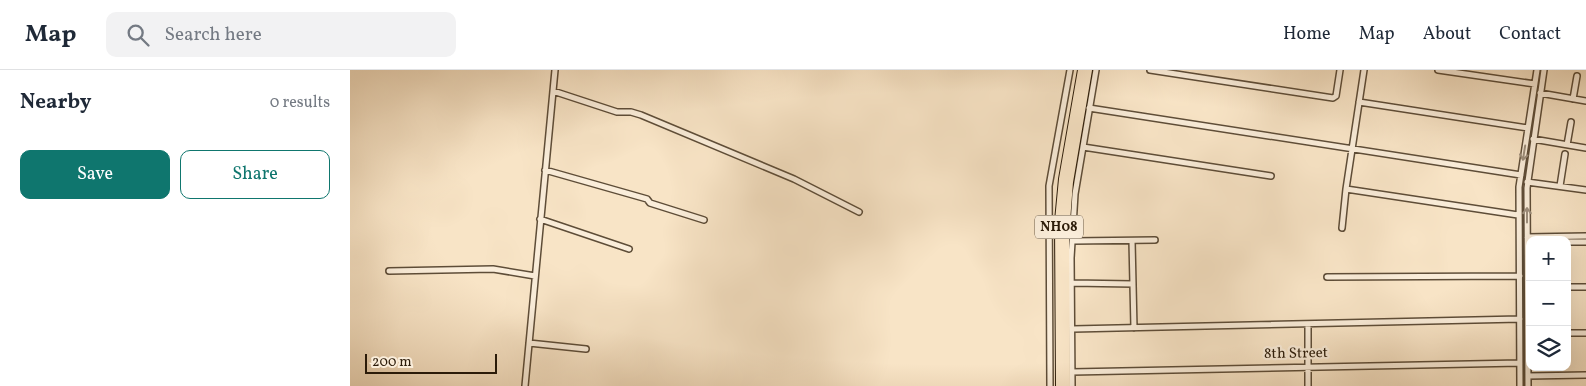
<!DOCTYPE html>
<meta charset="utf-8">
<style>
:root{--surface:#fff;--page:#f2f2f3;--text:#1f2937;--muted:#747a83;--line:#e0e1e3;--accent:#0f766e}
body{margin:0;font-family:Vollkorn,serif;background:var(--page);color:var(--text)}
.controls{position:absolute;right:15px;bottom:15px;display:grid;overflow:hidden;border-radius:10px;box-shadow:0 5px 20px #0002}
.controls button{width:45px;height:45px;display:grid;place-items:center;padding:0;border:0;border-bottom:1px solid var(--line);background:var(--surface);color:var(--text);font:25px sans-serif}
.scale{position:absolute;left:15px;bottom:12px;width:132px;box-sizing:border-box;padding-left:5px;border:2px solid #2b1b09;border-top:0;font-size:14px;line-height:18px;white-space:nowrap;color:#2b1b09;-webkit-text-stroke:4px #faedda;paint-order:stroke}
.list{margin:0;padding:0;list-style:none}
h2{display:flex;justify-content:space-between;align-items:center;height:65px;margin:0;padding:0 20px;font-size:21px}
h2 small{font-size:16px;font-weight:400;color:var(--muted)}
.actions{display:flex;gap:10px;padding:15px 20px}
.actions a{flex:1;padding:11px 0;border:1px solid var(--accent);border-radius:10px;text-align:center;font-size:18px;color:var(--accent)}
.actions .main{background:var(--accent);color:#fff}
.icon{flex:none;width:28px;height:28px;fill:none;stroke:currentColor;stroke-width:2;stroke-linecap:round;stroke-linejoin:round}
.map{position:relative;flex:none;width:1236px;height:316px;overflow:hidden}
header{display:flex;align-items:center;gap:30px;box-sizing:border-box;height:70px;padding:0 25px;background:var(--surface);border-bottom:1px solid var(--line)}
header strong{font-size:24px}
nav{display:flex;gap:28px;margin-inline-start:auto;font-size:18px}
.search{width:350px;height:45px;background:var(--page);display:flex;align-items:center;gap:12px;box-sizing:border-box;padding:0 18px;border-radius:10px;color:var(--muted);font-size:19px}
main{display:flex}
aside{flex:1;background:var(--surface)}
.map>svg:first-child{display:block}
</style>
<header>
<strong>Map</strong>
<div class="search"><svg class="icon" aria-label="search" viewBox="0 0 24 24"><circle cx="10" cy="10" r="6"/><path d="M15 15l6 6"/></svg>Search here</div>
<nav><a>Home</a><a>Map</a><a>About</a><a>Contact</a></nav>
</header>
<main>
<aside>
<h2>Nearby<small>0 results</small></h2>
<ul class="list">
</ul>
<div class="actions"><a class="main">Save</a><a>Share</a></div>
</aside>
<div class="map">
<svg width="1236" height="316" viewBox="0 0 1236 316">
<rect width="100%" height="100%" fill="#f8e4c6"/>
<filter id="stains"><feTurbulence type="fractalNoise" baseFrequency=".004" numOctaves="4"/><feColorMatrix values="0 0 0 0 .2 0 0 0 0 .09 0 0 0 0 .02 0 0 0 .5 -.17"/></filter>
<radialGradient id="worn" r=".72"><stop offset=".6" stop-color="#630" stop-opacity="0"/><stop offset="1" stop-color="#630" stop-opacity=".3"/></radialGradient>
<g fill="none" stroke-linecap="round" stroke-linejoin="round">
<!-- minor casing -->
<g stroke="#5e4d38" stroke-width="8">
<path id="minor" d="M800,0L983,28L986,26L990,0
M1088,0L1185,14
M203,21L267,42H281L291,45L444,109L509,142
M1190,23L1236,31
M1223,29L1227,6
M1009,32L1178,58
M739,38L1171,105
M1183,69L1236,78
M1217,75L1221,52
M733,77L921,106
M195,100L297,129L300,133L354,150
M1177,112L1236,120
M1210,116L1215,84
M996,119L1168,145
M190,149L279,179
M992,158L996,119L1014,0
M1177,167L1236,166
M723,171L805,170
M782,171L784,258
M1217,172H1236
M39,201L143,199L185,206
M977,207L1170,206
M722,213L783,214
M1217,217H1236
M958,254V316
M723,259L1170,249
M1217,263H1236
M179,273L236,279
M722,302L1170,293
M1178,306L1236,305
M175,316L205,0
M700,316L699,116L720,0
M722,316L721,188L725,124L746,0
M1170,316L1169,117L1187,0
M1178,316L1177,118L1194,0"/>
</g>
<!-- highway casing -->
<g stroke="#2b1b09" stroke-width="10">
<path id="highway" d="M710,316L709,151L713,109L732,0
M716,316L715,164L719,112L738,0"/>
</g>
<!-- minor -->
<use href="#minor" stroke="#faedda" stroke-width="5"/>
<!-- highway -->
<use href="#highway" stroke="#f8e4c6" stroke-width="8"/>
</g>
<!-- one-way arrows -->
<defs><path id="oneway-shaft" d="M-6 0H5M1.5-3L5.5 0L1.5 3" fill="none" stroke-width="1.6" stroke-linecap="round" stroke-linejoin="round" transform="scale(1.25)"/></defs>
<g stroke="#9d8e7c">
<use href="#oneway-shaft" transform="translate(1174 83) rotate(99)"/>
<use href="#oneway-shaft" transform="translate(1177 145) rotate(-90)"/>
</g>
<g text-anchor="middle" dominant-baseline="central" stroke-width="4.5" stroke-linejoin="round" paint-order="stroke">
<!-- shield labels -->
<rect fill="#faedda" stroke="#695a48" stroke-width="1" x="685" y="145.5" width="48" height="23" rx="4"/>
<g font-size="14" font-weight="bold" fill="#2b1b09">
<text x="709" y="157">NH08</text>
</g>
<!-- street labels -->
<g font-size="15" fill="#2b1b09" stroke="#faedda">
<text transform="translate(946 284) rotate(-1)">8th Street</text>
</g>
</g>
<rect width="100%" height="100%" filter="url(#stains)"/>
<rect width="100%" height="100%" fill="url(#worn)"/>
</svg>
<div class="controls">
<button>+</button>
<button>−</button>
<button><svg class="icon" aria-label="layers" viewBox="0 0 24 24"><path d="M12 4l9 5-9 5-9-5zM3 14l9 5 9-5"/></svg></button>
</div>
<div class="scale">200 m</div>
</div>
</main>
